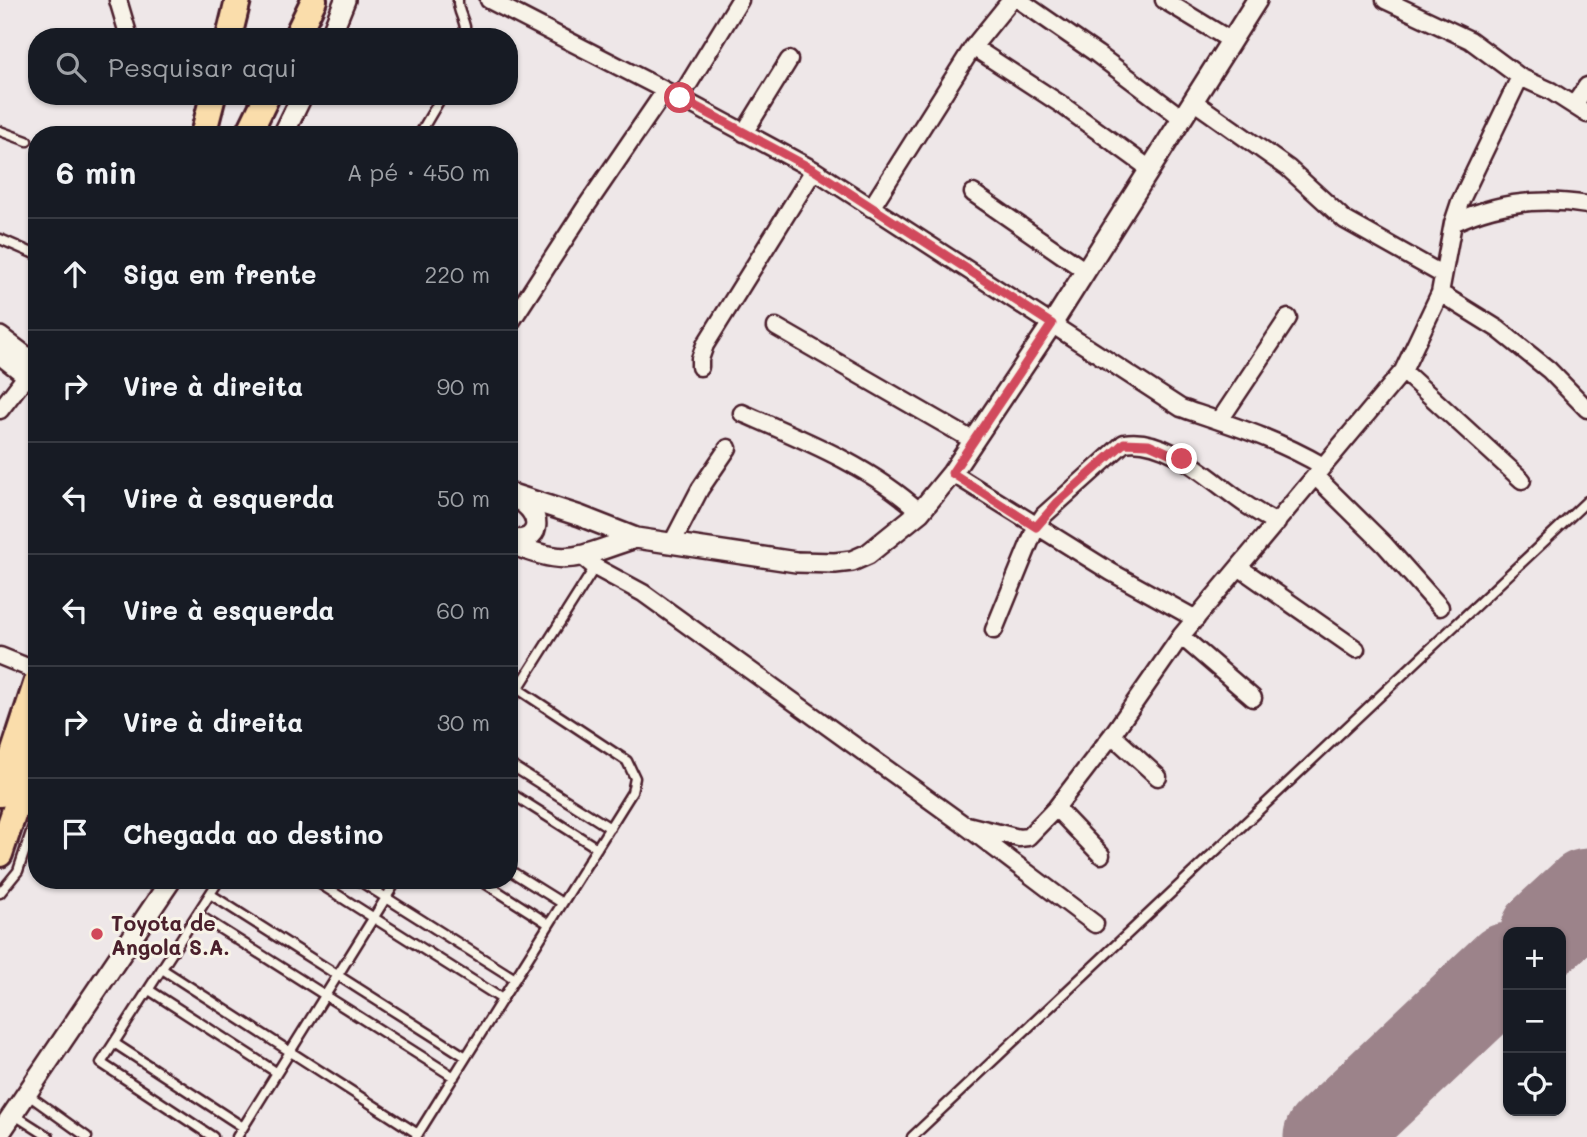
<!DOCTYPE html>
<html lang="pt">
<meta charset="utf-8">
<style>
:root{--surface:#171b24;--page:#242831;--text:#f1f3f6;--muted:#9ea1a6;--line:#363941}
body{margin:0;font-family:Mali,sans-serif;background:var(--page);color:var(--text)}
.controls{position:absolute;right:21px;bottom:21px;display:grid;overflow:hidden;border-radius:14px;box-shadow:0 2px 5px #0004}
.controls button{width:63px;height:63px;display:grid;place-items:center;padding:0;border:0;border-bottom:2px solid var(--line);background:var(--surface);color:var(--text);font:35px sans-serif}
.stop{position:absolute;width:21px;height:21px;margin:-16px;border:5px solid #d1495b;border-radius:50%;background:#fff}
.stop.end{background:#d1495b;border-color:#fff;box-shadow:0 2px 7px #0008}
.list{margin:0;padding:0;list-style:none}
h2{display:flex;justify-content:space-between;align-items:center;height:91px;margin:0;padding:0 28px;font-size:30px}
h2 small{font-size:23px;font-weight:400;color:var(--muted)}
.list li{display:grid;grid-template-columns:46px 1fr auto;gap:21px;align-items:center;box-sizing:border-box;height:112px;padding:0 28px;border-top:2px solid var(--line)}
.list b{display:block;font-size:26px;white-space:nowrap}
.list em{font-size:23px;font-style:normal;color:var(--muted)}
.icon{flex:none;width:38px;height:38px;fill:none;stroke:currentColor;stroke-width:2;stroke-linecap:round;stroke-linejoin:round}
.map{position:relative;flex:none;width:1587px;height:1137px;overflow:hidden}
.search{position:absolute;background:var(--surface);box-shadow:0 2px 5px #0004;left:28px;top:28px;width:490px;height:77px;display:flex;align-items:center;gap:18px;box-sizing:border-box;padding:0 24px;border-radius:28px;color:var(--muted);font-size:26px}
.panel{position:absolute;background:var(--surface);box-shadow:0 2px 5px #0004;left:28px;top:126px;width:490px;height:763px;border-radius:28px}
.map>svg:first-child{display:block}
</style>
<div class="map">
<svg width="1587" height="1137" viewBox="0 0 1587 1137">
<rect width="100%" height="100%" fill="#eee7e8"/>
<filter id="ink" filterUnits="userSpaceOnUse"><feTurbulence type="fractalNoise" baseFrequency=".0143" numOctaves="2"/><feDisplacementMap in="SourceGraphic" scale="14" xChannelSelector="R" yChannelSelector="G"/><feConvolveMatrix kernelMatrix="1 2 1 2 8 2 1 2 1" color-interpolation-filters="sRGB"/></filter>
<g filter="url(#ink)">
<g fill="none" stroke-linecap="round" stroke-linejoin="round">
<!-- runway -->
<path stroke="#9c838a" stroke-width="91" d="M1546,932L1587,894
M1329,1137L1508,968"/>
<!-- service casing -->
<g stroke="#4a1f2b" stroke-width="13">
<path id="service" d="M458,0C457,14 468,22 465,37
M0,131L27,141
M419,135L442,96
M0,239L37,255
M509,703L595,567
M509,764L610,828
M509,792L597,848
M509,870L562,903
M314,880L502,999
M358,880L515,979
M480,880L549,924
M0,893L18,871L37,814
M210,894L466,1057
M197,914L454,1077
M162,969L418,1134
M149,990L276,1072
M114,1043L243,1127
M27,1094L87,1137
M13,1114L49,1137
M213,1137L101,1063L219,880
M237,1137L397,880
M416,1137L632,792L635,778L627,761L509,683
M912,1137L1587,501"/>
</g>
<!-- minor casing -->
<g stroke="#4a1f2b" stroke-width="21">
<path id="minor" d="M118,0L129,37
M489,0L680,98L814,170L1181,408C1231,425 1277,439 1323,466
M1019,0L1097,54L1182,118
M1164,0L1230,40
M1385,0L1470,40L1520,77L1551,91L1587,114
M973,47L1062,105L1150,169
M680,98L740,0
M1193,101L1288,168L1345,220L1443,275
M1574,105L1587,86
M744,133L789,60
M973,193L1084,270
M871,208L973,47L1011,0
M1453,223C1495,203 1541,197 1587,205
M1440,293L1498,329L1549,370L1587,409
M509,325L585,208L665,91
M776,327L974,441
M700,367V359L705,345L814,170
M1403,371L1522,480
M0,410L27,375
M742,413C804,440 870,466 920,512
M1220,420L1288,318
M952,473L1111,572L1196,619
M1315,476L1385,545L1440,607
M672,543L700,489L728,448
M583,557L595,567L643,593L963,824L1095,924
M1240,568L1356,649
M994,630L1036,527L1044,515L1124,443C1168,435 1214,484 1248,506C1257,512 1267,518 1277,523
M1181,636L1253,698
M0,656L37,671
M1112,735L1158,777
M1056,808L1101,855
M963,824L1019,838L1028,837L1056,808L1112,735L1181,636L1403,371L1440,293L1453,223L1460,202L1520,77"/>
</g>
<!-- tertiary casing -->
<g stroke="#4a1f2b" stroke-width="24">
<path id="tertiary" d="M330,37L345,0
M283,135L302,96
M0,337L37,365
M0,354L37,383
M509,493L580,516L636,538L796,562L835,563L852,561L868,554L920,512L952,473L1052,324L1257,0
M509,539C542,545 544,513 518,500
M509,543C571,569 577,556 636,538
M0,1133L171,880"/>
</g>
<!-- primary casing -->
<g stroke="#4a1f2b" stroke-width="30">
<path id="primary" d="M229,37L238,0
M296,37L314,0
M203,135L213,96
M248,135L267,96
M0,794L37,681
M0,854L37,744"/>
</g>
<!-- service -->
<use href="#service" stroke="#f7f3e8" stroke-width="8"/>
<!-- minor -->
<use href="#minor" stroke="#f7f3e8" stroke-width="16"/>
<!-- tertiary -->
<use href="#tertiary" stroke="#f7f3e8" stroke-width="19"/>
<!-- primary -->
<use href="#primary" stroke="#faddab" stroke-width="24"/>
</g>
</g>
<g fill="none" stroke-linecap="round" stroke-linejoin="round" filter="url(#ink)">
<!-- route -->
<path stroke="#d1495b" stroke-width="9" d="M680,98L814,170L1052,324L952,473L1036,527L1058,502L1124,443L1149,444L1182,459"/>
</g>
<!-- markers -->
<circle fill="#d1495b" stroke="#f7f3e8" stroke-width="2.5" cx="97" cy="934" r="7"/>
<g text-anchor="middle" dominant-baseline="central" stroke-width="6" stroke-linejoin="round" paint-order="stroke">
<!-- poi labels -->
<g font-size="21" font-weight="bold" fill="#4a1f2b" stroke="#f7f3e8" text-anchor="start">
<text x="111" y="922">Toyota de<tspan x="111" dy="24">Angola S.A.</tspan></text>
</g>
</g>
</svg>
<div class="controls">
<button>+</button>
<button>−</button>
<button><svg class="icon" aria-label="locate" viewBox="0 0 24 24"><circle cx="12" cy="12" r="6"/><path d="M12 2v4M12 18v4M2 12h4M18 12h4"/></svg></button>
</div>
<div class="stop" style="left:680px;top:98px"></div>
<div class="stop end" style="left:1182px;top:459px"></div>
<div class="search"><svg class="icon" aria-label="search" viewBox="0 0 24 24"><circle cx="10" cy="10" r="6"/><path d="M15 15l6 6"/></svg>Pesquisar aqui</div>
<section class="panel">
<h2>6 min<small>A pé · 450 m</small></h2>
<ul class="list">
<li><svg class="icon" aria-label="ahead" viewBox="0 0 24 24"><path d="M12 20V5M6 11l6-6 6 6"/></svg><div><b>Siga em frente</b></div><em>220 m</em></li>
<li><svg class="icon" aria-label="right" viewBox="0 0 24 24"><path d="M7 20v-9h11M14 6l5 5-5 5"/></svg><div><b>Vire à direita</b></div><em>90 m</em></li>
<li><svg class="icon" aria-label="left" viewBox="0 0 24 24"><path d="M17 20v-9H6M10 6l-5 5 5 5"/></svg><div><b>Vire à esquerda</b></div><em>50 m</em></li>
<li><svg class="icon" aria-label="left" viewBox="0 0 24 24"><path d="M17 20v-9H6M10 6l-5 5 5 5"/></svg><div><b>Vire à esquerda</b></div><em>60 m</em></li>
<li><svg class="icon" aria-label="right" viewBox="0 0 24 24"><path d="M7 20v-9h11M14 6l5 5-5 5"/></svg><div><b>Vire à direita</b></div><em>30 m</em></li>
<li><svg class="icon" aria-label="arrive" viewBox="0 0 24 24"><path d="M6 21V4h12l-3 4 3 4H6"/></svg><div><b>Chegada ao destino</b></div></li>
</ul>
</section>
</div>
